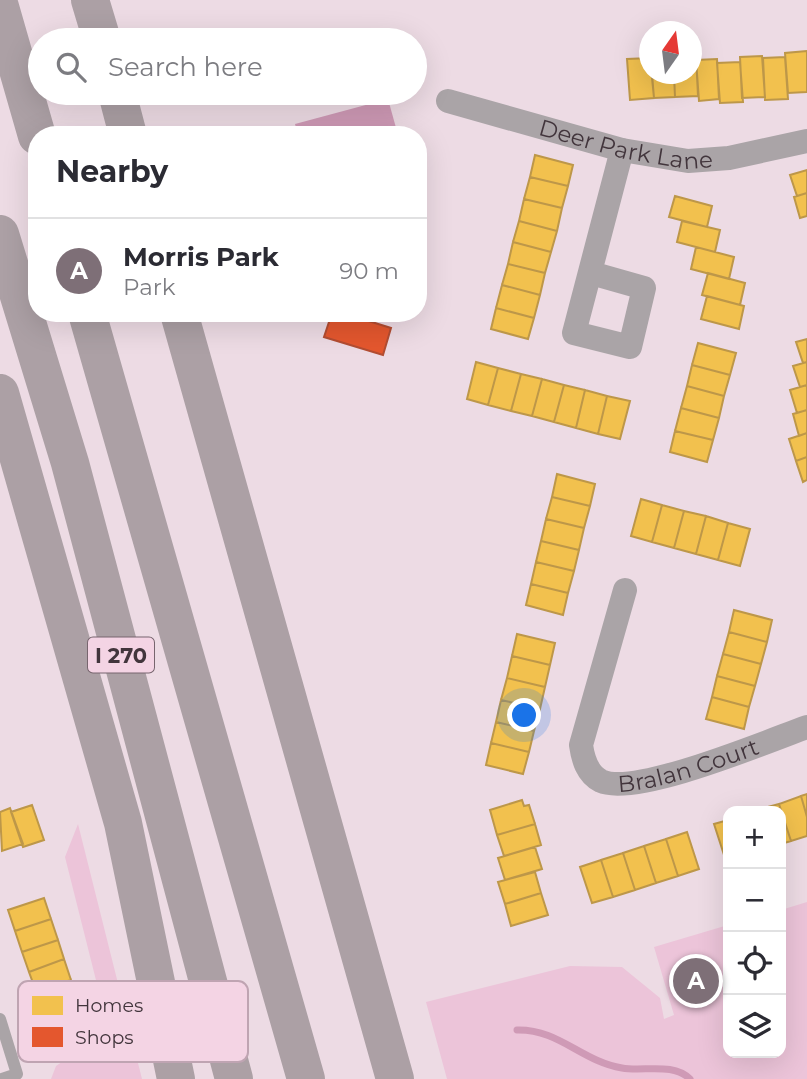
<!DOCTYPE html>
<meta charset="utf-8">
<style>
:root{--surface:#fff;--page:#f7f7f7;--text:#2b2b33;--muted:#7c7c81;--line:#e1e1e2;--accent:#7e6f77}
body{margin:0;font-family:Montserrat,sans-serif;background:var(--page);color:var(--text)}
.controls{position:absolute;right:21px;bottom:21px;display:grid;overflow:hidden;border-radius:14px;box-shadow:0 7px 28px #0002}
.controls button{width:63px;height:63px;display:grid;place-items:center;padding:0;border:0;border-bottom:2px solid var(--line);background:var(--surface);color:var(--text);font:35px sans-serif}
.compass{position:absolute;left:639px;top:21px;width:63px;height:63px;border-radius:50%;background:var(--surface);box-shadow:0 7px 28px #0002;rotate:14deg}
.you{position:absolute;left:525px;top:716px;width:24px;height:24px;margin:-18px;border:5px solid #fff;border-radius:50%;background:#1a73e8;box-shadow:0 0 0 10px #1a73e833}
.badge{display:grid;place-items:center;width:46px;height:46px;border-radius:50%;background:var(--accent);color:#fff;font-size:23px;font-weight:700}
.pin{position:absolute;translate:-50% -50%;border:4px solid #fff;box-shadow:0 2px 7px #0006}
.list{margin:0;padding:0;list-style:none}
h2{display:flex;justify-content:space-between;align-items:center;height:91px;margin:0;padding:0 28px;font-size:30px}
h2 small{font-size:23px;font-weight:400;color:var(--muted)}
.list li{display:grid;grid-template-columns:46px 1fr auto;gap:21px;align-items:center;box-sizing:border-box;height:105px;padding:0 28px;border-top:2px solid var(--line)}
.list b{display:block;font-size:26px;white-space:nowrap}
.list p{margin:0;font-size:23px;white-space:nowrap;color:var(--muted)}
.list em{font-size:23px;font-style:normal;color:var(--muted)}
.icon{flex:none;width:38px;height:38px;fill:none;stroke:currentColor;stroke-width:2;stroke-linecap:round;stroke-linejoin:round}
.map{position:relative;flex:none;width:807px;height:1079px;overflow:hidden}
.search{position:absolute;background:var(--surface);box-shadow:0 7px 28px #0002;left:28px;top:28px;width:399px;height:77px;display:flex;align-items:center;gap:18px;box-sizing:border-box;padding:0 24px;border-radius:38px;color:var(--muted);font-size:26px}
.panel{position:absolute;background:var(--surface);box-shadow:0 7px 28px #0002;left:28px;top:126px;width:399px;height:196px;border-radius:28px}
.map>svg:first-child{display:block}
</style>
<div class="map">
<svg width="807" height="1079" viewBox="0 0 807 1079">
<rect width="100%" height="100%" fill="#eddbe4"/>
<!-- green -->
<path fill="#ecc4d9" d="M78,824L142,1079H51L56,1066L100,1036L102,1004L65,857Z
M807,902V1079H447L426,1002L570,966L622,967L660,998L664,1019L674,1015L654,947L728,925V1053H781V910Z"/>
<!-- water -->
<path fill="#cf9ab6" d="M388,99L398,135H298L295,124Z"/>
<!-- homes -->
<path fill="#f2c14e" stroke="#bd9749" stroke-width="2" d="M807,51V92L788,93L785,53Z
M696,55L698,96L675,97L674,74H692V56Z
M762,56L765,97L742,98L740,57Z
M785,57L788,99L765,100L763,58Z
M650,58L654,98L630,100L627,59Z
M717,59L719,99L699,101L696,60Z
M740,62L743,102L720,103L717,63Z
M652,74H674L675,97L654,98Z
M535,155L573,165L568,186L530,177Z
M807,170V193L797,196L790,175Z
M530,177L568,186L562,208L524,199Z
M807,193V216L800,218L794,197Z
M675,196L712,206L707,227L669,217Z
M524,199L562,208L557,231L519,221Z
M519,221L557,231L551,252L513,242Z
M682,221L720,230L715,252L677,242Z
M513,242L551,252L545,273L508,264Z
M696,247L734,257L729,279L691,269Z
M508,264L545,273L540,295L502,285Z
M708,273L745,283L740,305L702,295Z
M502,285L540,295L534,318L496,308Z
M707,296L744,306L739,329L701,319Z
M496,308L534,318L528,339L491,329Z
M807,339V362L803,363L796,342Z
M698,343L736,353L730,375L692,365Z
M476,362L498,368L488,405L467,399Z
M807,362V385L800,387L793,366Z
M692,365L730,375L724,396L687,386Z
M498,368L521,374L511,411L488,405Z
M521,374L542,379L532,416L511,411Z
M542,379L564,385L554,422L532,416Z
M564,385L585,390L576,428L554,422Z
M807,385V410L797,413L790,390Z
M687,386L724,396L719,418L681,408Z
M585,390L607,396L598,434L576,428Z
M607,396L630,401L620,439L598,434Z
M681,408L719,418L713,440L675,431Z
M807,410V433L799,436L793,414Z
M675,431L713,440L707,462L670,452Z
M807,433V457L796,461L789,439Z
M807,457V480L803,482L796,461Z
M557,474L595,484L590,506L552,497Z
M552,497L590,506L584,528L546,519Z
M641,499L662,505L652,542L631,536Z
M662,505L684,511L674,548L652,542Z
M684,511L706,516L696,554L674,548Z
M706,516L728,523L718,560L696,554Z
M546,519L584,528L579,550L541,541Z
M728,523L750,529L740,566L718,560Z
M541,541L579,550L574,571L536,562Z
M536,562L574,571L568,593L531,584Z
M531,584L568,593L563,615L526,605Z
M734,610L772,620L767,642L729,632Z
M729,632L767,642L761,664L723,654Z
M517,634L555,643L550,665L512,656Z
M723,654L761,664L755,686L717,676Z
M512,656L550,665L545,687L507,678Z
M717,676L755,686L749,707L712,697Z
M507,678L545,687L540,709L501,700Z
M712,697L749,707L744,729L706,719Z
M501,700L540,709L534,731L496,722Z
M496,722L534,731L529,752L491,743Z
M491,743L529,752L523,774L486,765Z
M807,794V817L801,796Z
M801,796L807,817V836L791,841L779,804Z
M522,800L524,806L529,805L535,824L497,835L490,810Z
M779,804L791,841L781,844V811L757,810Z
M32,805L44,840L23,847L11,812Z
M10,808L23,844L2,851L0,812Z
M728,820V860L726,861L714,824Z
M535,824L541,845L504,856L497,835Z
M687,832L699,869L678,876L666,839Z
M666,839L678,876L656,883L644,846Z
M644,846L656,883L635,890L623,853Z
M535,847L542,869L505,880L498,858Z
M623,853L635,890L613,897L601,860Z
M601,860L613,897L592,903L580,867Z
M535,872L541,893L505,904L498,882Z
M541,893L548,915L511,926L505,904Z
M44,898L51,919L15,931L8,910Z
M51,919L58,940L22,952L15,931Z
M58,940L64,959L29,972L22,952Z
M64,959L71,980L36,991L29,972Z
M71,980L78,1000L42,1011L36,991Z"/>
<!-- shops -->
<path fill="#e4572e" stroke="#b34d32" stroke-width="2" d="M332,313H343L391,328L383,355L324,337Z"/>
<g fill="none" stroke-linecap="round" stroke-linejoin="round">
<!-- stream -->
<path stroke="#cf9ab6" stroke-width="7" d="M517,1030C559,1029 581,1061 622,1068C643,1072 673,1062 690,1079"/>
<!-- service -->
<path stroke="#aaa4a7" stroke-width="12" d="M0,1019L17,1074L2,1079"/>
<!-- minor -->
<g stroke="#aaa4a7" stroke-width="24">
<path id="s1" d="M448,101L622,150L688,161L729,158L807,141"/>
<path d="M591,273L644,288L630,347L574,333L622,150"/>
<path id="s2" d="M625,590L581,745C583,759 587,774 601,781C635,797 768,741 807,727"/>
</g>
<!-- motorway -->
<path stroke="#aca0a5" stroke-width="38" d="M90,0L102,40
M0,7L37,136
M117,93L128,135
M0,234L70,463L234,1079
M87,313L306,1079
M179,313L395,1079
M0,393L123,823L176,1079"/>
</g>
<g text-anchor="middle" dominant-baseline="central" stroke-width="7" stroke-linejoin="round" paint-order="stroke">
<!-- shield labels -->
<rect fill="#f4d4e4" stroke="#77656e" stroke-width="2" x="88" y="637.5" width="66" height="35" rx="5"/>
<g font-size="21" font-weight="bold" fill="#42353c">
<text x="121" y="655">I 270</text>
</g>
<!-- street labels -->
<g font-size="23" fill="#42353c" stroke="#f4d4e4">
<text stroke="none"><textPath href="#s1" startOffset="184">Deer Park Lane</textPath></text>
<text stroke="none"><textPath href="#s2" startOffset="294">Bralan Court</textPath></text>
</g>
</g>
<!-- legend -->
<rect x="18" y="981" width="230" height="81" rx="10" fill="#f4d4e4" stroke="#bfa4b2" stroke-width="2"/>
<rect x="32" y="996" width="31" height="19" fill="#f2c14e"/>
<rect x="32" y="1027" width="31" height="20" fill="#e4572e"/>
<g font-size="19" fill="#42353c">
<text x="75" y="1012">Homes</text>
<text x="75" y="1044">Shops</text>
</g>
</svg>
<div class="controls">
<button>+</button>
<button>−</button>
<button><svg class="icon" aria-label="locate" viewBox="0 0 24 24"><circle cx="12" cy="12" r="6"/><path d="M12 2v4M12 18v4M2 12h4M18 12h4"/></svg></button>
<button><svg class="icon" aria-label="layers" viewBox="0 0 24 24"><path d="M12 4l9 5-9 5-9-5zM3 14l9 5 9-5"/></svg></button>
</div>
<svg class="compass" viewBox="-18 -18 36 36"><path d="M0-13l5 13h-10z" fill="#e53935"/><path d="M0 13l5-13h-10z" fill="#7c7c81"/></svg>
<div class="you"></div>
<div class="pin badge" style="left:696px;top:981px">A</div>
<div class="search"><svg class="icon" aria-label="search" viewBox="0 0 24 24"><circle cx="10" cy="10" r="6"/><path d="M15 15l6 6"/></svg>Search here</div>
<section class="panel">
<h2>Nearby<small></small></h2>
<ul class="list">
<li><span class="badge">A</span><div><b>Morris Park</b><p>Park</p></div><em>90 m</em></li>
</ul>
</section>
</div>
